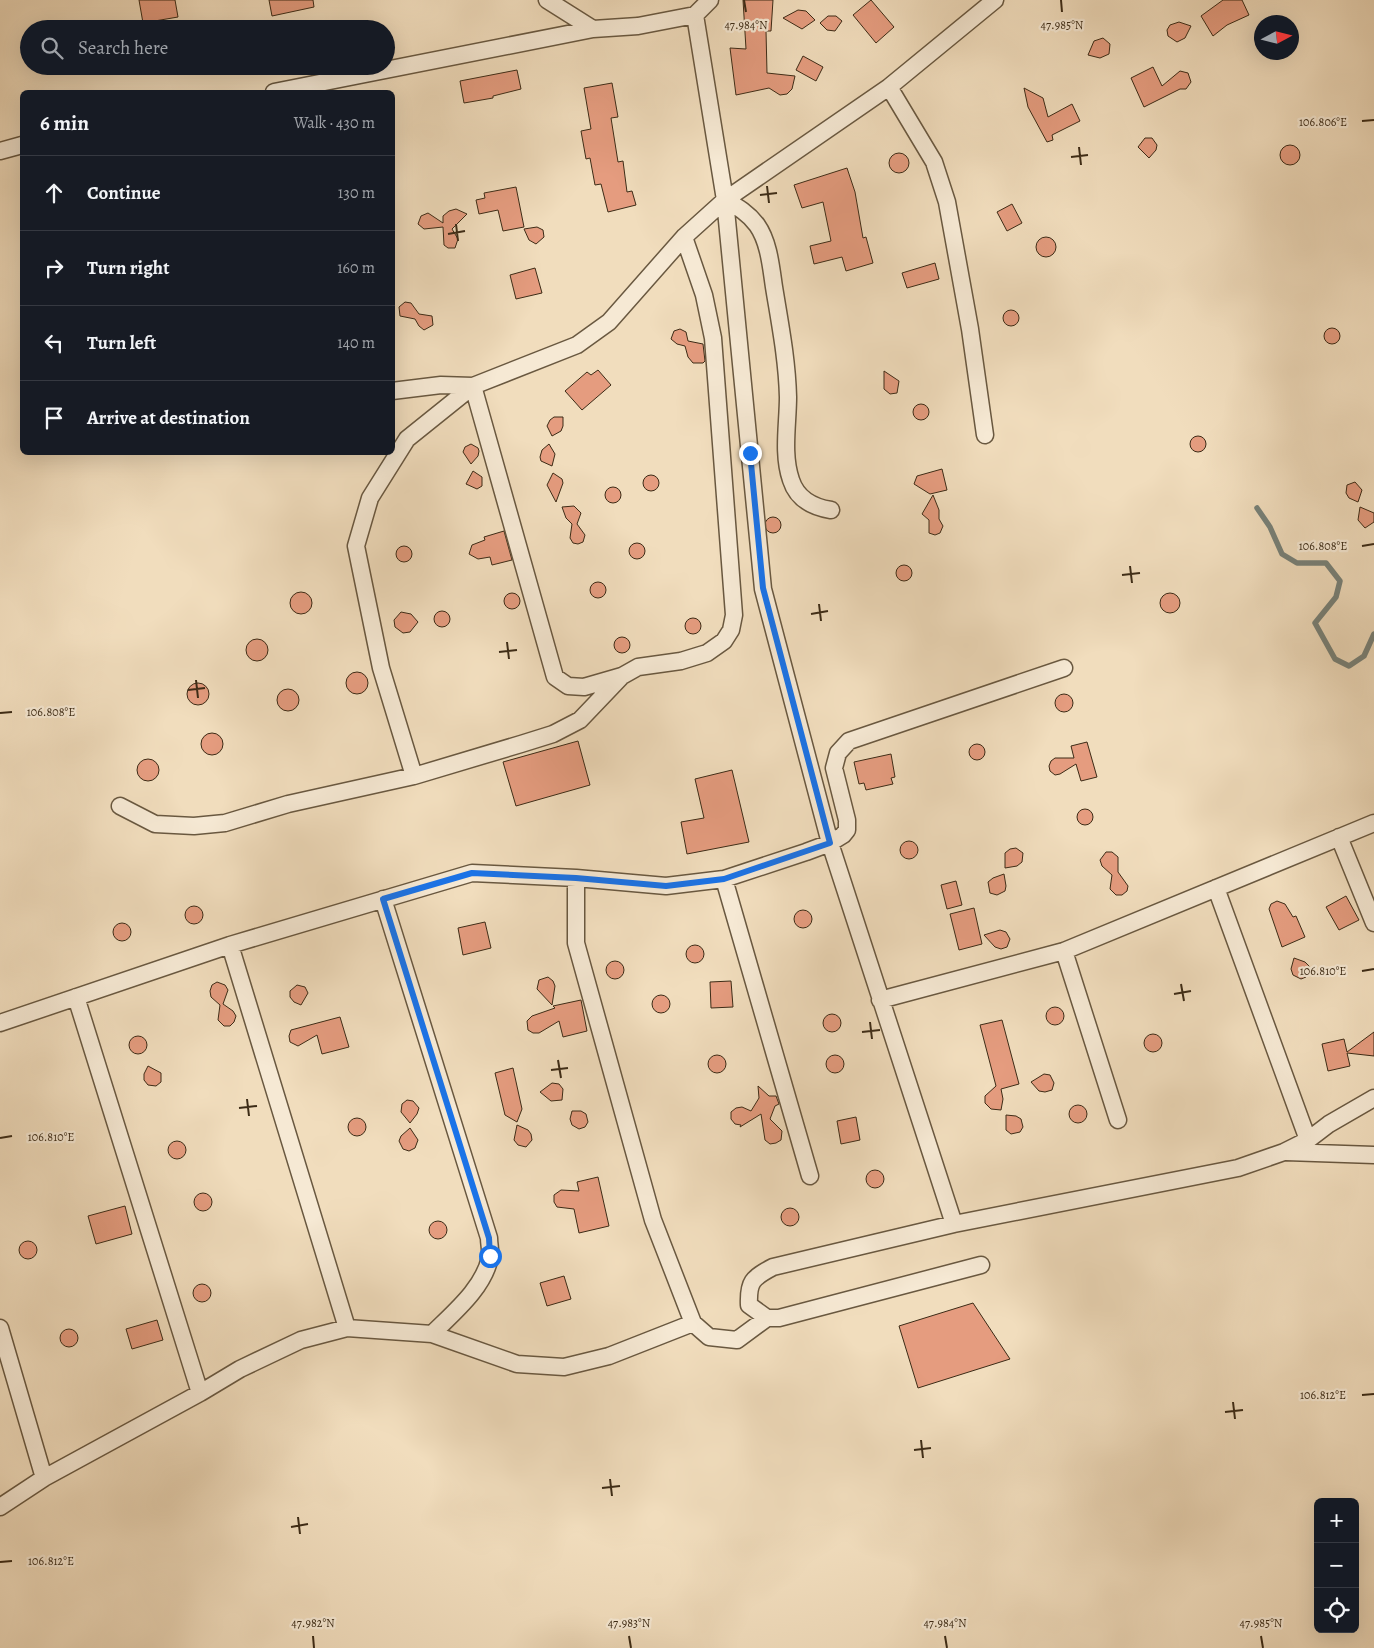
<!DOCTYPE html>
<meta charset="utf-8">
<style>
:root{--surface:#171b24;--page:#20242c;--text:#f1f3f6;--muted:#9ea1a6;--line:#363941}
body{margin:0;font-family:Alegreya,serif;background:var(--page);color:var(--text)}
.controls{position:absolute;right:15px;bottom:15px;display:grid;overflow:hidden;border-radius:8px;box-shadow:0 5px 20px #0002}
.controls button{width:45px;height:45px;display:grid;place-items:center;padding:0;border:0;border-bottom:1px solid var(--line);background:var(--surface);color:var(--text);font:25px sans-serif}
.compass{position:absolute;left:1254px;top:15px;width:45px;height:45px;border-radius:50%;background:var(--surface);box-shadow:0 5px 20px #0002;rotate:83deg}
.stop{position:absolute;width:15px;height:15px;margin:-11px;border:4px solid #1a73e8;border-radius:50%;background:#fff}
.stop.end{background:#1a73e8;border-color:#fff;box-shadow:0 1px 5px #0008}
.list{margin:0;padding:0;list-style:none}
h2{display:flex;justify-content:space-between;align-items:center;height:65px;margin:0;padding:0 20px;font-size:21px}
h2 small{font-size:16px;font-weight:400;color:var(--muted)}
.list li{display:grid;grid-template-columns:32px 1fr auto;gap:15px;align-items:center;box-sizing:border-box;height:75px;padding:0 20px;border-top:1px solid var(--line)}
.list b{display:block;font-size:19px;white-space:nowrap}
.list em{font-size:16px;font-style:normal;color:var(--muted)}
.icon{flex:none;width:28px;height:28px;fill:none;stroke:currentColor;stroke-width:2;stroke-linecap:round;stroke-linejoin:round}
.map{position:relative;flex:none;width:1374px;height:1648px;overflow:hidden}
.search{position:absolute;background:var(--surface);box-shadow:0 5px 20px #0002;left:20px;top:20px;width:375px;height:55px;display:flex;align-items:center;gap:12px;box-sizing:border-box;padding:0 18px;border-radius:28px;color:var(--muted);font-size:19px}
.panel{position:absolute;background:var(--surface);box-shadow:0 5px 20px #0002;left:20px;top:90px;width:375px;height:365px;border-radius:8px}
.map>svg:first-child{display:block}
</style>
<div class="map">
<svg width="1374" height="1648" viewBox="0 0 1374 1648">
<rect width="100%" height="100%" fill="#f1ddbd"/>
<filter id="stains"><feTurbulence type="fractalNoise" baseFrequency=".004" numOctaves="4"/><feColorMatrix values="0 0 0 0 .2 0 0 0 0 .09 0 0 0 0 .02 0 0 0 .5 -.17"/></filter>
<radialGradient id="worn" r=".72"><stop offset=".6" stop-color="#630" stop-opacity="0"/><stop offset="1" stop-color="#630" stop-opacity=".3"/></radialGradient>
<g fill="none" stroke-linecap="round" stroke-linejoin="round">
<!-- stream -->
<path stroke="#778179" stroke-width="5.5" d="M1257,508L1270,527L1282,554L1297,563H1326L1340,581L1336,597L1315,623L1335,659L1349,666L1364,656L1374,634"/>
</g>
<!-- building -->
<path fill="#e59c7f" stroke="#3c2b16" d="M139,0H175L178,17L143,23Z
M269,0H313L314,7L272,16Z
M743,0H773L771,31H766L767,73L795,76L792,89L787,94L780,95L769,88L736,95L730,48L746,49Z
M871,0L894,27L876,43L853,15Z
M1223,0H1242L1249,15L1227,25L1213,36L1201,16Z
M798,10L806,11L815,20L802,29L783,18Z
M828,16H836L842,21L835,31L827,30L820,23Z
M1179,22L1191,26L1185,38L1177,42L1168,36L1167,30L1170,25Z
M1103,38L1110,44L1109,54L1100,58L1088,55L1094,41Z
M803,56L823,67L816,81L796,70Z
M1153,67L1162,86L1180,71L1188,73L1191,82L1186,89H1180L1144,107L1131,78Z
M517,70L521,89L493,96V98L464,103L460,81Z
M612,83L618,117L611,118L618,162L623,161L627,192L632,191L636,205L608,212L601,184L595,185L590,158L586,159L581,131L591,129L584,88Z
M1024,88L1043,98L1048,117L1072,104L1080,121L1052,135L1053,140L1047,142L1028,107Z
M1145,138H1152L1157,145L1156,150L1149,158L1138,147Z
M1280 155a10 10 0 1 1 20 0a10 10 0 1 1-20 0Z
M889 163a10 10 0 1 1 20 0a10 10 0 1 1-20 0Z
M847,168L855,192L863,238L866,237L873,263L846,271L842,257L814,264L810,246L831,241L823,202L802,208L794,185Z
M516,187L524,227L503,231L498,210L479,214L476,200L485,198L484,193Z
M1012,204L1022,223L1007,231L997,212Z
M456,209L467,214L452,229L458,239L455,248H448L444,245L443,227L424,229L418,224L421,216L428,213L443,223V216L449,211Z
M537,227L543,230L544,237L536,244L529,240L524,229Z
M1036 247a10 10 0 1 1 20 0a10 10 0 1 1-20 0Z
M935,263L939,279L907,288L902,273Z
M535,268L542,293L516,299L510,275Z
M405,302L411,303L419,314L432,316L433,325L424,330L419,326L415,319L400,316L399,307Z
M1003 318a8 8 0 1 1 16 0a8 8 0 1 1-16 0Z
M1324 336a8 8 0 1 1 16 0a8 8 0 1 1-16 0Z
M680,329L686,332L688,341L703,344L705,361L703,363H693L688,357L685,346L677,344L671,339L674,331Z
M598,370L611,385L582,410L565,391L587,372L591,375Z
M884,371L899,381L897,393L890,394L884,389Z
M913 412a8 8 0 1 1 16 0a8 8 0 1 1-16 0Z
M554,417H563V426L561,431L552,436L547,426L550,420Z
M1190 444a8 8 0 1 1 16 0a8 8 0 1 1-16 0Z
M471,444L478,448L479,451L478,456L471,464L463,452L465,447Z
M549,444L555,454L552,466L541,461L540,457L542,450Z
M942,469L947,490L930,494L914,484L917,476Z
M473,471L482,477V486L477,489L466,484Z
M553,473L562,479L563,483L556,502L547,485Z
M643 483a8 8 0 1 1 16 0a8 8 0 1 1-16 0Z
M1355,482L1362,490L1358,502L1349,498L1346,493L1347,485Z
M605 495a8 8 0 1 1 16 0a8 8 0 1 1-16 0Z
M933,495L939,510V519L943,526L940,533L935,535L929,533V520L922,514Z
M574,506L581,513L577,524L585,535L583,542L578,544L573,543L570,538L572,524L566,518L562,507Z
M1360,507L1374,513V522L1365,528L1358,520Z
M765 525a8 8 0 1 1 16 0a8 8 0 1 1-16 0Z
M504,531L512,560L492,565L490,557L478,559L469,554L472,545L485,540L484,537Z
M629 551a8 8 0 1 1 16 0a8 8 0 1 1-16 0Z
M396 554a8 8 0 1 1 16 0a8 8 0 1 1-16 0Z
M896 573a8 8 0 1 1 16 0a8 8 0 1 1-16 0Z
M590 590a8 8 0 1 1 16 0a8 8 0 1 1-16 0Z
M290 603a11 11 0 1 1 22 0a11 11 0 1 1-22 0Z
M504 601a8 8 0 1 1 16 0a8 8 0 1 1-16 0Z
M1160 603a10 10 0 1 1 20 0a10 10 0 1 1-20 0Z
M434 619a8 8 0 1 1 16 0a8 8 0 1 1-16 0Z
M401,612L411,614L418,622L410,632L403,633L395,627L394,620Z
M685 626a8 8 0 1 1 16 0a8 8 0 1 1-16 0Z
M614 645a8 8 0 1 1 16 0a8 8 0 1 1-16 0Z
M246 650a11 11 0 1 1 22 0a11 11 0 1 1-22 0Z
M346 683a11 11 0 1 1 22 0a11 11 0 1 1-22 0Z
M187 694a11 11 0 1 1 22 0a11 11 0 1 1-22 0Z
M277 700a11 11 0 1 1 22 0a11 11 0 1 1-22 0Z
M1055 703a9 9 0 1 1 18 0a9 9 0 1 1-18 0Z
M201 744a11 11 0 1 1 22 0a11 11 0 1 1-22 0Z
M578,741L590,785L516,806L503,762Z
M1087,742L1097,777L1081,781L1076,764L1060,774L1055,775L1050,771L1049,766L1051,761L1055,758H1074L1071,746Z
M969 752a8 8 0 1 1 16 0a8 8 0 1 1-16 0Z
M891,754L895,777L891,778L893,784L866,790L864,783L859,784L854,762Z
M137 770a11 11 0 1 1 22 0a11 11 0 1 1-22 0Z
M732,770L749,842L687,854L681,822L704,818L695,779Z
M1077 817a8 8 0 1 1 16 0a8 8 0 1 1-16 0Z
M900 850a9 9 0 1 1 18 0a9 9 0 1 1-18 0Z
M1016,848L1023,853L1022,862L1017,866L1005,868V853L1010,849Z
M1106,852H1112L1118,857V872L1128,886L1127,891L1122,895H1116L1110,889L1112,875L1102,866L1100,860Z
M1004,874L1006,886L1005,891L997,895L990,893L988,882L993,878Z
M956,881L962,905L947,909L941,885Z
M1346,896L1359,920L1339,930L1326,907Z
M1277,901L1285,904L1293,917L1296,916L1305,937L1282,947L1269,909L1271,904Z
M185 915a9 9 0 1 1 18 0a9 9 0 1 1-18 0Z
M974,908L982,944L959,950L950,914Z
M794 919a9 9 0 1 1 18 0a9 9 0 1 1-18 0Z
M485,922L491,948L463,955L458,928Z
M113 932a9 9 0 1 1 18 0a9 9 0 1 1-18 0Z
M1000,930L1006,932L1010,939L1007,947L1001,949L995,947L984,935Z
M686 954a9 9 0 1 1 18 0a9 9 0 1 1-18 0Z
M1294,958L1305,962L1309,966V972L1306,977L1301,979L1293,975L1291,969Z
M606 970a9 9 0 1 1 18 0a9 9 0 1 1-18 0Z
M548,977L553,981L555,986L552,1005L537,989L539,980Z
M731,981L733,1007L711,1008L710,982Z
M217,982L225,985L228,990L223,1004L233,1011L236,1016L234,1022L230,1026H224L218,1020L220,1005L211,997L210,991L212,985Z
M297,985L305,987L308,993L301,1005L294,1002L290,997V991Z
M652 1004a9 9 0 1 1 18 0a9 9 0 1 1-18 0Z
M581,1000L587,1031L563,1037L559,1021L539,1033H533L528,1030L527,1021L532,1016L555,1008L553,1006Z
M1046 1016a9 9 0 1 1 18 0a9 9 0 1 1-18 0Z
M823 1023a9 9 0 1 1 18 0a9 9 0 1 1-18 0Z
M340,1017L349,1047L322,1054L317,1035L298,1046L290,1042L289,1036L291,1030Z
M1002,1020L1019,1084L1001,1089L1003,1099L1001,1110L991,1109L985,1103V1096L996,1086L980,1025Z
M1374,1032V1056L1347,1053L1350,1066L1328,1071L1322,1044L1344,1039L1347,1052Z
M1144 1043a9 9 0 1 1 18 0a9 9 0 1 1-18 0Z
M129 1045a9 9 0 1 1 18 0a9 9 0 1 1-18 0Z
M826 1064a9 9 0 1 1 18 0a9 9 0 1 1-18 0Z
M708 1064a9 9 0 1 1 18 0a9 9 0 1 1-18 0Z
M148,1066L161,1073V1082L156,1086L148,1085L144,1080V1074Z
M513,1068L522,1109L517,1122L505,1115L495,1073Z
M1044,1074L1050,1075L1054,1083L1052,1090L1045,1092L1039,1091L1031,1082Z
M552,1083L559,1084L563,1089L562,1100L551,1101L540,1092Z
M758,1086L769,1096H776L779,1104L775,1106L770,1119L782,1131L781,1140L776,1143L770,1144L765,1140L761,1114L740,1127L741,1125L735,1124L731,1119V1112L736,1108L742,1107L751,1111L759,1098Z
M407,1100L413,1101L419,1108L417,1114L410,1123L401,1112L402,1104Z
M1069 1114a9 9 0 1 1 18 0a9 9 0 1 1-18 0Z
M572,1111H581L586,1114L588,1122L585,1127L579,1129L572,1125L570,1119Z
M1006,1115L1016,1116L1021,1119L1023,1127L1020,1132L1011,1134L1006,1130Z
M856,1117L860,1140L841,1144L837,1121Z
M348 1127a9 9 0 1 1 18 0a9 9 0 1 1-18 0Z
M517,1125L528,1130L531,1134L532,1140L526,1147L518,1145L514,1140Z
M410,1128L418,1140L415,1148L409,1151L403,1149L399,1141L401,1136Z
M168 1150a9 9 0 1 1 18 0a9 9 0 1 1-18 0Z
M866 1179a9 9 0 1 1 18 0a9 9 0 1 1-18 0Z
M598,1177L609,1226L579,1233L574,1209L557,1207L554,1202V1195L561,1190L579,1191L577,1182Z
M194 1202a9 9 0 1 1 18 0a9 9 0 1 1-18 0Z
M125,1206L132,1234L96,1244L88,1216Z
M781 1217a9 9 0 1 1 18 0a9 9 0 1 1-18 0Z
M429 1230a9 9 0 1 1 18 0a9 9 0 1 1-18 0Z
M19 1250a9 9 0 1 1 18 0a9 9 0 1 1-18 0Z
M564,1276L571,1299L547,1306L540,1283Z
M193 1293a9 9 0 1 1 18 0a9 9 0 1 1-18 0Z
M973,1303L1010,1359L918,1388L899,1326Z
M157,1320L163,1340L132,1349L126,1329Z
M60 1338a9 9 0 1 1 18 0a9 9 0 1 1-18 0Z"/>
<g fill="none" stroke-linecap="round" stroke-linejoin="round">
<!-- street casing -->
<g stroke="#695840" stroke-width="19">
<path id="street" d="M547,0L593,29L638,26L695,15L710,0
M889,87L934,162L947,202L970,329L985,435
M274,92L593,29
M0,151L22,145
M725,200L763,589L830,843L954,1224
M725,200C738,207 748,213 757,225C769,242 771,267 774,287C780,324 787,359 788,397C788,424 782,454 791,480C797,499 812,507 831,510
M725,200L889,87L995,0
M392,391L441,385L473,386L577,345L609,322L684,237L725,200L695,15
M414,776L381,668L356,546L370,498L407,439L473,386L555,677L568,686L584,687L622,676
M120,806L155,824L194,826L225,823L288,804L414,776L521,744L553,734L580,720L622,676L638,667L681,661L707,653L724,641L731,630L734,615L713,338L704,295L684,237
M1339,837L1374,923
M576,878V943L653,1220L693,1323L709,1337L737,1340L767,1318
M724,879L810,1176
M1216,888L1308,1140
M383,899L489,1238C489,1244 491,1252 490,1257C484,1288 453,1313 432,1334
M230,945L347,1328
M1064,951L1118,1120
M76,997L200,1393
M880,1000L1064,951L1374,823
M0,1023L230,945L472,873L576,878L666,886L724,879L806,852L830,843L843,835L847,830V820L834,768L838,753L849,741L1064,668
M1286,1152L1374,1155
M981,1265L779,1318H767L749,1305C748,1282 752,1278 773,1267L954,1224L1238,1168L1284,1152L1308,1140L1329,1124L1374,1098
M0,1328L44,1478
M0,1507L44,1478L200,1393L240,1369L301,1340L347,1328L432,1334L517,1364L564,1367L609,1356L693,1323"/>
</g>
<!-- street -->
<use href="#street" stroke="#f6e9d4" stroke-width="16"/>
</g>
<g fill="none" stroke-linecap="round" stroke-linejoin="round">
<!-- route -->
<path stroke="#1a73e8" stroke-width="6" d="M490,1256L489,1238L383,899L472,873L576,878L666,886L724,879L830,843L763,588L750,453"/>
</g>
<!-- ticks -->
<path fill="none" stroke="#3c2b16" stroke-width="2" d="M744,0L746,12M1061,0L1062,12M1362,121L1374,120M1079,147L1081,165M1071,157L1088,155M767,186L769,203M760,195L777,193M456,224L458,241M448,234L465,231M1362,546L1374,544M1130,566L1132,583M1122,575L1140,573M819,604L821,621M811,614L828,611M507,642L509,659M499,652L517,650M196,680L198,698M188,690L205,688M0,713L12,712M1362,971L1374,969M1181,984L1184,1001M1174,994L1191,991M870,1022L872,1039M862,1032L880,1030M558,1060L561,1078M551,1070L568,1068M247,1099L249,1116M239,1108L257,1106M0,1138L12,1136M1362,1395L1374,1394M1233,1402L1235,1419M1225,1412L1243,1410M921,1440L923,1458M914,1450L931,1448M610,1479L612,1496M602,1488L620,1486M298,1517L300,1534M291,1527L308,1524M0,1562L12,1561M313,1636L314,1648M629,1636L631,1648M945,1636L947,1648M1261,1636L1263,1648"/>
<g font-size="12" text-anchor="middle" fill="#3c2b16" stroke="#f6e9d4" stroke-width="4.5" stroke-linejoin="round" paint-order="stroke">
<text x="746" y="29">47.984°N</text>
<text x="1062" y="29">47.985°N</text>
<text x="1323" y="126">106.806°E</text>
<text x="1323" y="550">106.808°E</text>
<text x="51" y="716">106.808°E</text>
<text x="1323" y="975">106.810°E</text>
<text x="51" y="1141">106.810°E</text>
<text x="1323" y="1399">106.812°E</text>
<text x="51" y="1565">106.812°E</text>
<text x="313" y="1627">47.982°N</text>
<text x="629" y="1627">47.983°N</text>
<text x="945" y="1627">47.984°N</text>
<text x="1261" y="1627">47.985°N</text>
</g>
<rect width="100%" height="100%" filter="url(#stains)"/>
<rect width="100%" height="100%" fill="url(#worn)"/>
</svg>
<div class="controls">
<button>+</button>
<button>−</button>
<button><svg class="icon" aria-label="locate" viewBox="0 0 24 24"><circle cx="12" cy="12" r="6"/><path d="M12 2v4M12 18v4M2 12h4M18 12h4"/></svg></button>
</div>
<svg class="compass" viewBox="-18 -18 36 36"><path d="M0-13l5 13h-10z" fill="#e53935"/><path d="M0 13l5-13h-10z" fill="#9ea1a6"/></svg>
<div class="stop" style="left:490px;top:1256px"></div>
<div class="stop end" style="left:750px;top:453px"></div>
<div class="search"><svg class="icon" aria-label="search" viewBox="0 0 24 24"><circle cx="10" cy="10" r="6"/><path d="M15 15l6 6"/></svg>Search here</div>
<section class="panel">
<h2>6 min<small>Walk · 430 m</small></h2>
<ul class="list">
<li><svg class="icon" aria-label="ahead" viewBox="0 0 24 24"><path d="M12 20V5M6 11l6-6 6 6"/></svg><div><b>Continue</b></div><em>130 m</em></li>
<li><svg class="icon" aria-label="right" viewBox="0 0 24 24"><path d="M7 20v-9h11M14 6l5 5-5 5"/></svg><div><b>Turn right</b></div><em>160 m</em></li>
<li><svg class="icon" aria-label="left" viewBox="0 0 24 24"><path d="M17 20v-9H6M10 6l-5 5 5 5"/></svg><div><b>Turn left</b></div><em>140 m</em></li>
<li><svg class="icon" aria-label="arrive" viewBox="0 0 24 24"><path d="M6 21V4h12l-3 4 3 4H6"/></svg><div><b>Arrive at destination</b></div></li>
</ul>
</section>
</div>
